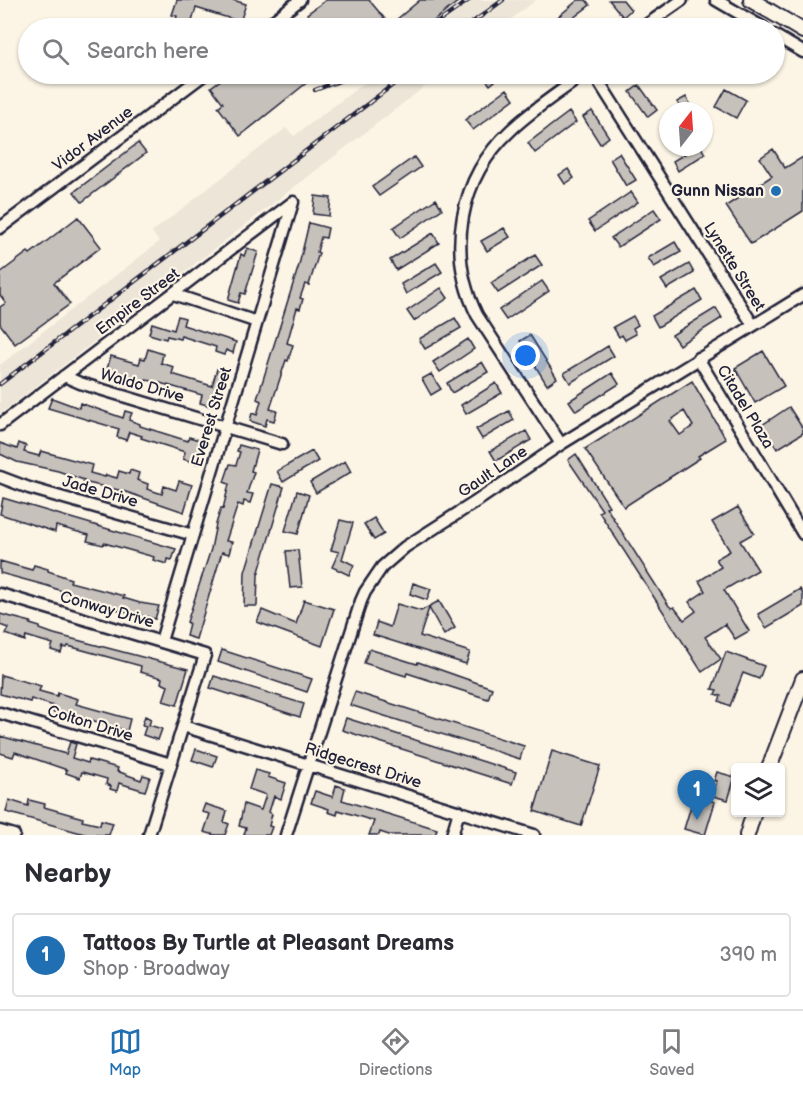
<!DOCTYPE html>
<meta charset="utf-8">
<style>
:root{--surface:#fff;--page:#f2f2f3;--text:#2b2b33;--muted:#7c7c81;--line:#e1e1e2;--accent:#1f6fb2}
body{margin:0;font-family:"Balsamiq Sans",sans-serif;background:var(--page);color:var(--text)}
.controls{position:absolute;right:18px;bottom:18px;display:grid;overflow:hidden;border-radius:6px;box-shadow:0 2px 4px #0004}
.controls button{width:54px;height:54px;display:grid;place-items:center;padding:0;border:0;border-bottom:2px solid var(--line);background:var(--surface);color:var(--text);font:30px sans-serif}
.compass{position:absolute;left:659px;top:102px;width:54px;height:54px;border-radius:50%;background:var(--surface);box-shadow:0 2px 4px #0004;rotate:17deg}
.you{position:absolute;left:526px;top:356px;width:21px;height:21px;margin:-15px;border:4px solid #fff;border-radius:50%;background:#1a73e8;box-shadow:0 0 0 9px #1a73e833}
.badge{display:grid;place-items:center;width:39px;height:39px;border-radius:50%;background:var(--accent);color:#fff;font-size:20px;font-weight:700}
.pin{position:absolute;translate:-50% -50px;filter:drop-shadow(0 2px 3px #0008)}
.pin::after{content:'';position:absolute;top:32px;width:21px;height:18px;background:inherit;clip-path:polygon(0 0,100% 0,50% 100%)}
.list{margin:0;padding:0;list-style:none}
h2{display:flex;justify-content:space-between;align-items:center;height:78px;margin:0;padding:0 24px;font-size:26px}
h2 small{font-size:20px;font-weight:400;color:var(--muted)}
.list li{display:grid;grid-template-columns:39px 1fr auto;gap:18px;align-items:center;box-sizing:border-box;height:84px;margin:0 12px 12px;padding:0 12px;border:2px solid var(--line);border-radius:6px}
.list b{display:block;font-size:22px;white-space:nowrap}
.list p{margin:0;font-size:20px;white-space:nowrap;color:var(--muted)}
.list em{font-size:20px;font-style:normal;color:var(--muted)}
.icon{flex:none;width:33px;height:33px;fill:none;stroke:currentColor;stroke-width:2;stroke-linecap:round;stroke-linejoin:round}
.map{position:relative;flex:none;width:803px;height:835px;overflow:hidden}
.search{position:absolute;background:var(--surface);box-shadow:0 2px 4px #0004;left:18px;right:18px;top:18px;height:66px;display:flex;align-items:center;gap:15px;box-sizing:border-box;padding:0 21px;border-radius:33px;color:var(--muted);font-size:22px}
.sheet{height:174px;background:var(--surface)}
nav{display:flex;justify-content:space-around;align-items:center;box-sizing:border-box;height:84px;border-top:2px solid var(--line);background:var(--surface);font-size:16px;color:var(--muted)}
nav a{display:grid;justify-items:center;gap:3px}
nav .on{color:var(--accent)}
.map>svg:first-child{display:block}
</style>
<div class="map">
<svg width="803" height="835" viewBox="0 0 803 835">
<rect width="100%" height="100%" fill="#fcf5e5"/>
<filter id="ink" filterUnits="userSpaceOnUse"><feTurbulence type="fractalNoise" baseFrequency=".0167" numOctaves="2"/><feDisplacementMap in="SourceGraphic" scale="12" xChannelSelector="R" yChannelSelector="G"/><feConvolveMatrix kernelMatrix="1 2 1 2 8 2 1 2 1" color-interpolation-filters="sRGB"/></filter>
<g filter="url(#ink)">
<!-- built -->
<path fill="#ece5d8" d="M473,0H536L499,28H436Z
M376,74H441L0,414V365L159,242L152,232L286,128L294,136Z"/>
<!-- building -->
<path fill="#c6c1bb" stroke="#22223b" stroke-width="1.5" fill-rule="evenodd" d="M177,0H233L246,4L238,28H224L235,20L196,8L190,28H174L177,16L172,15Z
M326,0H369L390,25L420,0H460L425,28H326L320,20L315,24L307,14Z
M578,0H586L590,5L568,22L569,24L563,28H545Z
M609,0H623L631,10L623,17Z
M229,74H303L309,81L240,136L218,107L223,103L211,87Z
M486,74H504L490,85L483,76Z
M639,85L657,110L648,117L630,92Z
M507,89L514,99L473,130L465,120Z
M726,89L746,100L736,118L716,107Z
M686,97L693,108L683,111L677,102Z
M592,111L609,137L600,144L583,117Z
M569,112L576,122L535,153L528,143Z
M138,143L146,153L82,202L74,192Z
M696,147H701L705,154L678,171L673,161Z
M773,149L785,168L803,157V211L751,244L726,206L772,176L760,158Z
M619,153L636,180L626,186L610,159Z
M414,157L421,167L379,196L372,187Z
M568,169L574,178L565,184L559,175Z
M631,192L638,202L595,231L588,221Z
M315,196L331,198L329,216L313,214Z
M436,199L442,209L400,238L393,228Z
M654,209L661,219L618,247L611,238Z
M78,217L101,247L54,283L70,304L15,344L0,324V307L6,303L0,295V273L28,252L30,254Z
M309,223L328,228L326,238L321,237L317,252L319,253L309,285L305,284L300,298L303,299L300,309L297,308L287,343L293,345L288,361L286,360L270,409L277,411L274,421L267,419L265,426L250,421L252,413L257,415L261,401L257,399L299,265Z
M504,228L510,237L487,251L481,241Z
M433,233L439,243L396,270L390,260Z
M675,242L681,252L654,267L648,258Z
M247,248L258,252L245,294L241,293L238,303L228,300L241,254L244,256Z
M535,255L542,265L498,293L491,283Z
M436,263L442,272L406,294L401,284Z
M689,264L694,273L667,289L661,280Z
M542,281L549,291L506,320L499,310Z
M441,288L448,298L414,321L407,311Z
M696,290L702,300L658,327L652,316Z
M716,308L722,318L679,345L672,335Z
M178,316L185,318L183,325L236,342L233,353L226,350L224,355L215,352L216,347L181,336L180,339L167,336L166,339L149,334L152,323L174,330Z
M633,316L638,325L633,328L636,334L625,340L622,335L619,337L613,327Z
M455,318L461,328L425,349L419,339Z
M530,335L557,378L547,385L520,341Z
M468,339L474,349L440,372L433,362Z
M608,346L614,356L570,383L564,373Z
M148,349L163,354L161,363L174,367L172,374L212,386L217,369L226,372L214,407L200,403L202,395L153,381L146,380L145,385L134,382L135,377L107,369L111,356L139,364L141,358L145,359Z
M763,351L784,386L755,403L735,368Z
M482,362L488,372L452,393L447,383Z
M612,373L619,384L576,411L569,401Z
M431,374L441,389L431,395L422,379Z
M692,381L726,439L698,456L700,458L624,507L585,449ZM684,411L693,426L680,435L670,421Z
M496,383L502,393L466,414L461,405Z
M52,398L79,408L80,403L123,418L125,411L132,413L129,420L140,424V426L188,441L189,437L206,442L199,464L183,459L185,452L141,438L142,436L129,432L126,440L117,437L119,429L48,408Z
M789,407L803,429V433L777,449L762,425Z
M509,411L514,420L482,439L476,429Z
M526,431L531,440L496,461L490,451Z
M0,443L17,449L19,443L26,446L24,452L39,456L41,451L92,465L90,473L105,477L106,475L117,478L119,471L129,474L130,470L139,473L137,480L148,484L147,489L162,494L164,486L176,490L179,481L192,485L184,512L123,491L83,482L84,480L58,471L17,462L0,454Z
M239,445L257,450L251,471L254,472L247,493L253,494L250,503L244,501L243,506L238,504L226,541L232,542L229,554L222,552L196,639L186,636L189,623L187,622L211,549L216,524L221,508L223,509L229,484L224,482L230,464L236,465L240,452L237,451Z
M312,451L318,461L283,482L277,471Z
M576,454L609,506L606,507L669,606L672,608L674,607L684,620L696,611L689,602L705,591L699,581L721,567L716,559L730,551L712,522L738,507L754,533L740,541L758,570L724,590L749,631L735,639L725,624L705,637L721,659L702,672L599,512L602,510L568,460Z
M345,461L351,472L316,493L310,482Z
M272,484L284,487L258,575L257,606H244L245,572Z
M297,491L309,495L298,534L285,531Z
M3,498L176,549L172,560L168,559L167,564L153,560L154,557L104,543L103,545L87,541L89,535L56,526L55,532L0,514Z
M374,518L384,534L374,540L364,524Z
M340,520L353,523L342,559L354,565L349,575L332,567L339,552L331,550Z
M298,550L302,587L290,588L286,551Z
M0,561L32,570L34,565L48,569V571L71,579L70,582L124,596L123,598L140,603L159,606L155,619L115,609L116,607L72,595L48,586L0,573Z
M413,583L431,589L427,600L410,594Z
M800,589L803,594V606L766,628L758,614Z
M304,600L334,609L322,646L257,622L262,610L296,624Z
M439,601L455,628L444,635L429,608L420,636L470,652L466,664L373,635L377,622L390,627L397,604L421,611Z
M0,614L31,622L30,624L40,627V629L54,634L188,669L177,705L163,701L168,686L161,683L162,678L140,672L141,666L68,646L67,648L63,647L61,653L51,650L53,644L26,636L25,641L6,634L8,628L0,625Z
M369,649L417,664L418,662L492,688L488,699L407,673L406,676L364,663Z
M222,650L312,679L307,692L218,662Z
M726,652L764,666L759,679L743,673L730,706L719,701L721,696L715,694L717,690L712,689Z
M1,675L41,686L39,691L57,696L58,693L78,699L76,704L130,719L127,731L65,712L64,715L53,712L54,706L31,699L30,702L0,694Z
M214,676L304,704L300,717L210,688Z
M355,692L524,746L520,759L350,705Z
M145,716L151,719L149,725L162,729L158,740L143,735L146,726L142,725Z
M346,718L516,772L512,784L342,730Z
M0,736L66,754L70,742L76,744L72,758L88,763L89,760L118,768L117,771L141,780L143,775L150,777L145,791L119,783L117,791L110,789L111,786L106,784L107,779L82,772L80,778L66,773L67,770L15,752L13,757L0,753Z
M196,749L217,756L213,767L192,760Z
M552,751L600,766L581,826L534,811Z
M255,770L269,774L268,777L286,783L281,799L274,796L269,812L272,814L269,826L272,827L269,835H244L246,828L239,826L244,804L261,810L266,795L249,789Z
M717,772L735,777L728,800L713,796L717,781H714Z
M336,785L345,788L342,800L437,829L435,835H389L380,832L379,835H369L374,821L338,810L337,815L328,812L329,809L311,803L315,791L333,797Z
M694,796L715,802L705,835L684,829Z
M9,800L28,806L29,800L45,804L44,807L83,818L82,821L100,825L101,820L113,823L109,835H88L6,812Z
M205,804L227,811L224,822L229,824L225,835H215L204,832L210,814L202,812Z"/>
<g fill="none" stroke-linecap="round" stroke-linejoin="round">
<!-- minor casing -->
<g stroke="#22223b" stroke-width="15">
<path id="minor" d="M716,0L764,28
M264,28L300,0
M642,28L682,0
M774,35L803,52
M594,74L753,325
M0,228L205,74
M173,294L257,322
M698,358L803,534
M64,376L80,383L282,444
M0,425L293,202
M561,444L477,315C446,252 459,178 511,130C533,109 560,92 584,74
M0,477L29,488L193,535
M0,594L205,655L149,835
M161,641L293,202
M0,713L171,764
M183,726L534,835
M0,831L14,835
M286,835L361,601L365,592L382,567L405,547L477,501L561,444L803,295
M452,835L459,811"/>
</g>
<!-- major casing -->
<g stroke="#22223b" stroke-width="18">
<path id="major" d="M751,0L803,31
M769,768L803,679
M747,835L754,812"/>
</g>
<!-- minor -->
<use href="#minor" stroke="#fcf5e5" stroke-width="10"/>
<!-- major -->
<use href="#major" stroke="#fcf5e5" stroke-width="14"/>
<!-- rail casing -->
<g stroke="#22223b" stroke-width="4.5">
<path id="rail" d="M430,28L469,0
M465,28L503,0
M315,90L358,74
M0,384L407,74"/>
</g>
<!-- rail -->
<use href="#rail" stroke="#fcf5e5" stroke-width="2" stroke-dasharray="7" stroke-linecap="butt"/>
</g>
</g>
<!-- markers -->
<circle fill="#1f6fb2" stroke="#fcf5e5" stroke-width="2" cx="776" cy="191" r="6"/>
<g text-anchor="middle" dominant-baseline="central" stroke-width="4.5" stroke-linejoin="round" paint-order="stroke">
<!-- street labels -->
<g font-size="16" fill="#22223b" stroke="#fcf5e5">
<text transform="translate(93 139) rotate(-37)">Vidor Avenue</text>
<text transform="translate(734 267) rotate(58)">Lynette Street</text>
<text transform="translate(138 302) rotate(-37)">Empire Street</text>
<text transform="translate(142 386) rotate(16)">Waldo Drive</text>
<text transform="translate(745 407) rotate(59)">Citadel Plaza</text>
<text transform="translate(212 417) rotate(-73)">Everest Street</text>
<text transform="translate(493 472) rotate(-34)">Gault Lane</text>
<text transform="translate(100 492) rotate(16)">Jade Drive</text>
<text transform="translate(107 610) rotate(16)">Conway Drive</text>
<text transform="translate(90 724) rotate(17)">Colton Drive</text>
<text transform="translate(363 766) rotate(17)">Ridgecrest Drive</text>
</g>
<!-- poi labels -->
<g font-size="16" font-weight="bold" fill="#22223b" stroke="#fcf5e5" text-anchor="end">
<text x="764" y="191">Gunn Nissan</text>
</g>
</g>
</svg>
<div class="controls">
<button><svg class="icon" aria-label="layers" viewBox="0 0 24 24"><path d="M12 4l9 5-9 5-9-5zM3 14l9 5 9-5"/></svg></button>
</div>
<svg class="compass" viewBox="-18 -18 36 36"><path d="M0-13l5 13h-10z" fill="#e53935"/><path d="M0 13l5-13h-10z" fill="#7c7c81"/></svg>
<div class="you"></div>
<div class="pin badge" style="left:697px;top:820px">1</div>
<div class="search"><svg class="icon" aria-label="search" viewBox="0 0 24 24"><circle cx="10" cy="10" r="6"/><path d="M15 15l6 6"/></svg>Search here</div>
</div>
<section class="sheet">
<h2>Nearby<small></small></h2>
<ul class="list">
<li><span class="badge">1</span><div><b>Tattoos By Turtle at Pleasant Dreams</b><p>Shop · Broadway</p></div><em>390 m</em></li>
</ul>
</section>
<nav>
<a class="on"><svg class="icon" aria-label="map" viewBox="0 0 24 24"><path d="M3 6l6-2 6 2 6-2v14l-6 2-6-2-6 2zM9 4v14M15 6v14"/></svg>Map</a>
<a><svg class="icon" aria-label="directions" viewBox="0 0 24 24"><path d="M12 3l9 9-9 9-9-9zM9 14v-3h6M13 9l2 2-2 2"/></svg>Directions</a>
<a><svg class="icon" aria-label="saved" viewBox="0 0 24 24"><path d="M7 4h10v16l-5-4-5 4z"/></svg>Saved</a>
</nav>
